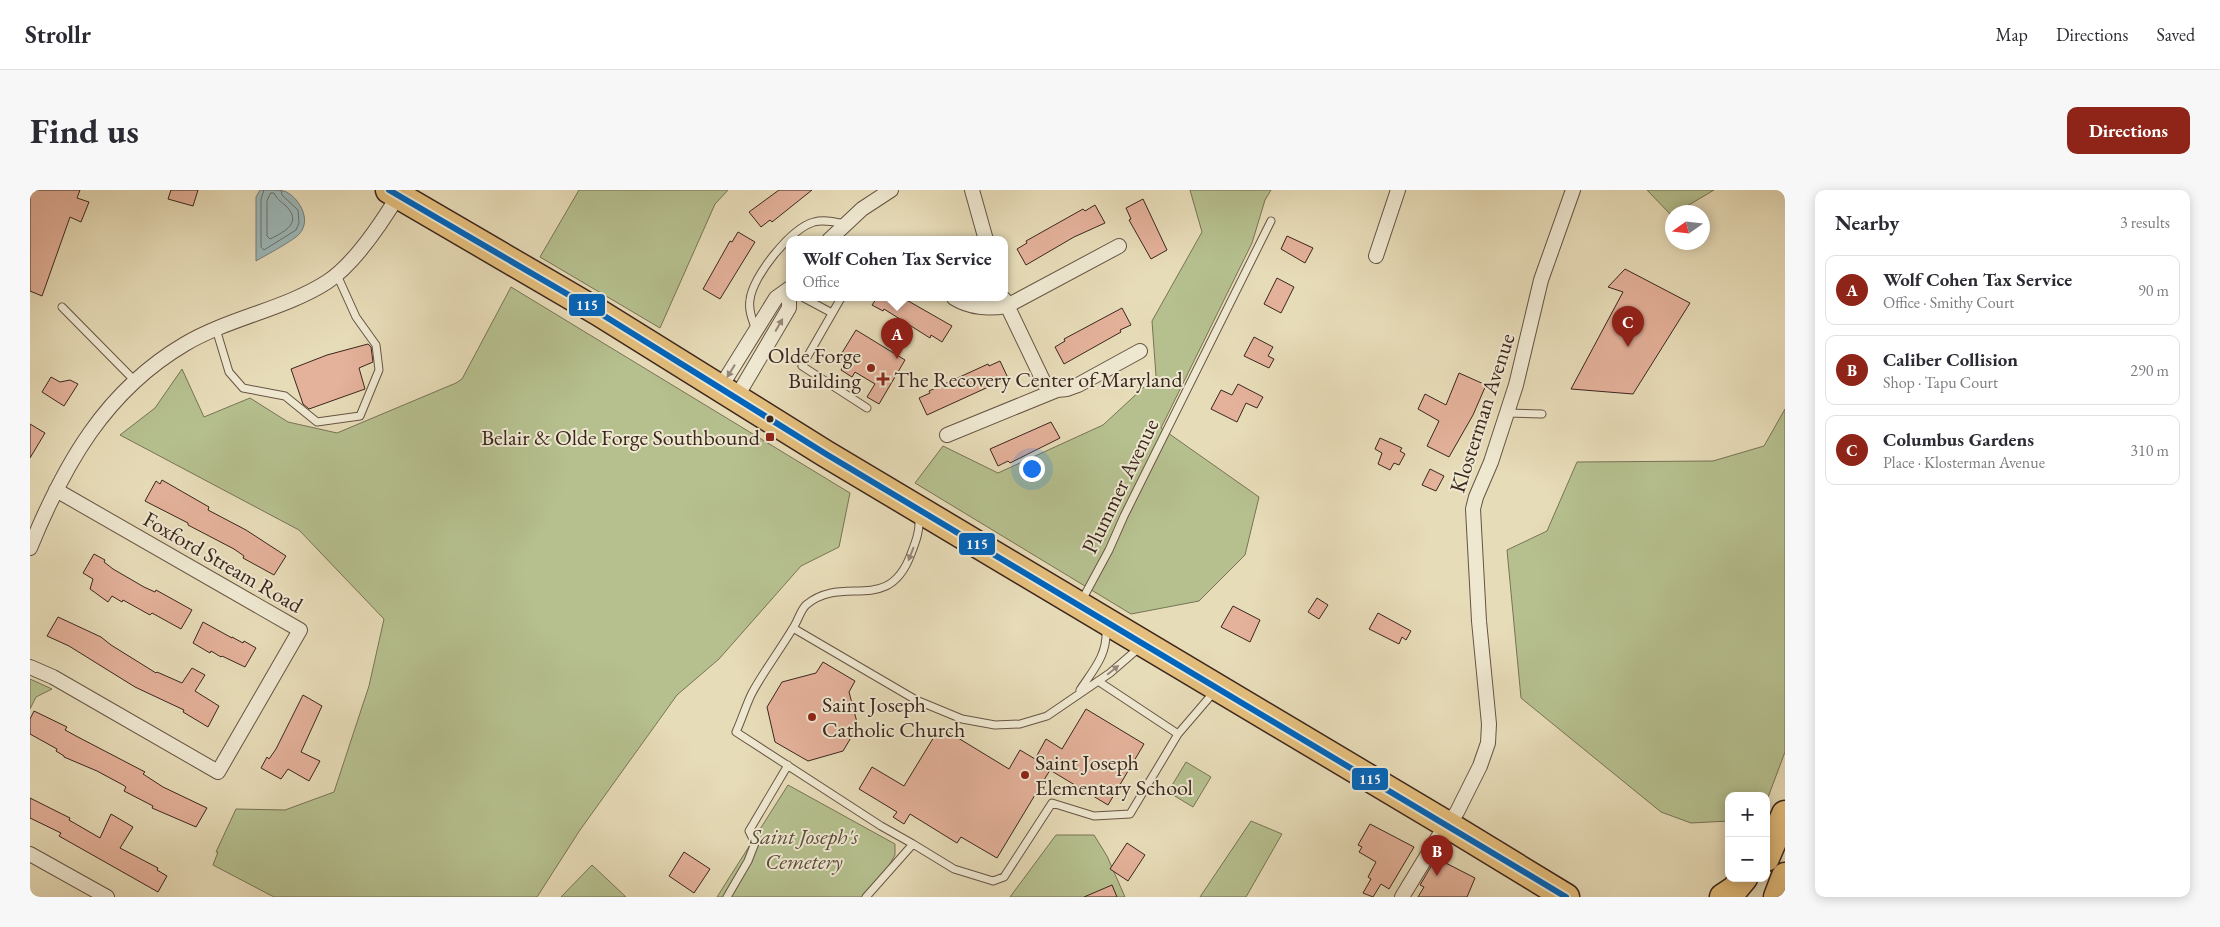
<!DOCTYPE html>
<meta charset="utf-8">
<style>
:root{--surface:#fff;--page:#f7f7f7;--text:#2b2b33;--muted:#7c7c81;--line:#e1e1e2;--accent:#8f2418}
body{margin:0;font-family:"EB Garamond",serif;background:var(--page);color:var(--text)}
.controls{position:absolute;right:15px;bottom:15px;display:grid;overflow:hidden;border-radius:10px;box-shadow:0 2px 12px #0003}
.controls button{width:45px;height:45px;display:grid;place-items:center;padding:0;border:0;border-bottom:1px solid var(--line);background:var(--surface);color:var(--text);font:25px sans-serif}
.compass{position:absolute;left:1635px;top:15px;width:45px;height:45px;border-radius:50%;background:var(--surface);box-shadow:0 2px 12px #0003;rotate:256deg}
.you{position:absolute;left:1001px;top:278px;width:18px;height:18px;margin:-12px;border:4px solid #fff;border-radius:50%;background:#1a73e8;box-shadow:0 0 0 8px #1a73e833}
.badge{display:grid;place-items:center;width:32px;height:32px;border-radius:50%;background:var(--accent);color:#fff;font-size:16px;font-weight:700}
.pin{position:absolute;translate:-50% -41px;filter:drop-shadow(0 1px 2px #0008)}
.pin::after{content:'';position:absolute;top:26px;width:18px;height:15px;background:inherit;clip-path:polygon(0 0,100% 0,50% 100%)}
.popup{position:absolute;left:756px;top:46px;width:222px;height:65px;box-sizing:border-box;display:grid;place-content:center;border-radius:10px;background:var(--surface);filter:drop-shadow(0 1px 4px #0005);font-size:16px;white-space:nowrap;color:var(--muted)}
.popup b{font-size:19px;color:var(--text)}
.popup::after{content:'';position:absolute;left:50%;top:100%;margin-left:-10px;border:10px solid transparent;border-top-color:var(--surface)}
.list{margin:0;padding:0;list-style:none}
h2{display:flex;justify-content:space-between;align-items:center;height:65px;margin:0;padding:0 20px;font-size:21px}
h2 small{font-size:16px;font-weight:400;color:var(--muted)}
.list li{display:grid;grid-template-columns:32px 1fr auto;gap:15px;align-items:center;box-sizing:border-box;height:70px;margin:0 10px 10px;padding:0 10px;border:1px solid var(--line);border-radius:10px}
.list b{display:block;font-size:19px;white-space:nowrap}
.list p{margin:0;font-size:16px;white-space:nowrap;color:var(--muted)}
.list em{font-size:16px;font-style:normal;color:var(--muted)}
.map{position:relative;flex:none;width:1755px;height:707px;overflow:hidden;border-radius:10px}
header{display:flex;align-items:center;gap:30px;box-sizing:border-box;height:70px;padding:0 25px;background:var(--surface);border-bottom:1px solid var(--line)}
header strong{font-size:24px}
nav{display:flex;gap:28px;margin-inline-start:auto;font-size:18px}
.intro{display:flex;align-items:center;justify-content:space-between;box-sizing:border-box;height:120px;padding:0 30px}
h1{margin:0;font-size:35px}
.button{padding:12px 22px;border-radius:10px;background:var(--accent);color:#fff;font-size:18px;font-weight:700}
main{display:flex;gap:30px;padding:0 30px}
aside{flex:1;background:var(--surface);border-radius:10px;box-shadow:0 2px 12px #0003}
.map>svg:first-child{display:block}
</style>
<header>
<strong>Strollr</strong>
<nav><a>Map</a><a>Directions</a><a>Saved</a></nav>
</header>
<div class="intro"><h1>Find us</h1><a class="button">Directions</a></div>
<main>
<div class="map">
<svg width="1755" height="707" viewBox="0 0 1755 707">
<rect width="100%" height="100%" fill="#e7dcb8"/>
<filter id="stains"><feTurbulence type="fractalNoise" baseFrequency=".004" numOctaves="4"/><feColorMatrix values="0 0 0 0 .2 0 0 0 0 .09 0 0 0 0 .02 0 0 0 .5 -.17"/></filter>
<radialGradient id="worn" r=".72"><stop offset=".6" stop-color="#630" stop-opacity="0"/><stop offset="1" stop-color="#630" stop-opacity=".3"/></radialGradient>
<!-- green -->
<path fill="#b6c08f" stroke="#787356" d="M549,0H698L685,14L630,138L510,67Z
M1160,0H1241L1235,10L1222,53L1131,238L1229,307L1215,365L1169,411L1101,424L885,293L913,256L968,283L1073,235L1126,186L1122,131L1172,42Z
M1617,0H1684L1647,22H1642V26Z
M481,97L820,303L809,357L771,376L689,469L647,505L550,640L507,707H244L183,675L188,662H186L206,619L255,620L304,602L339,496L354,429L269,340L90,245L125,218L152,179L174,227L220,208L258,232L307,243L426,193L432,189Z
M1755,219V562L1737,610L1736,606H1699V631L1661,633L1631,622L1491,508L1477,360L1517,341L1547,272L1683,271L1734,256Z
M0,489L22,499L6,507L0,519Z
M1156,572L1181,587L1163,617L1138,602Z
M758,595L865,654V665L841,707H687Z
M1221,631L1252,644L1216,707H1170Z
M1026,645H1064L1077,666L1095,707H980Z
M562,675L596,707H531Z"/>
<!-- water -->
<path fill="#9cb9ba" stroke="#757e7c" d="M230,0C238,0 247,0 254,1C268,6 282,29 270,43C265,50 236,65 226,71V7Z"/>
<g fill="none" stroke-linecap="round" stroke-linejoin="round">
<!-- shore -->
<path stroke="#6c706c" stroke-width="1" d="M234,0L231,9V57L234,60L266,40L269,33L268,20L252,5L251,0
M241,3H244C247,9 250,11 255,15C273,32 256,41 240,49L237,46V11Z"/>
</g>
<!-- building -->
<path fill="#e4b19a" stroke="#3b261e" d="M2,0H50L47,8L59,12L51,32L40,27L12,106L0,101V7Z
M141,0H168L163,16L138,9Z
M749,0H782L742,32L740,30L731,37L719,22Z
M1113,9L1137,60L1121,69L1099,30L1101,29L1096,18Z
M1065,15L1075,33L1044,47L996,75L987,59L997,53L996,51L1053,19L1055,21Z
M708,42L725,52L690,109L673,99L700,51L702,52Z
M1257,46L1283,58L1275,73L1251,59Z
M1595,79L1660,113L1603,204L1541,199L1593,102L1578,97Z
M1247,88L1264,97L1251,123L1234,114Z
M847,108H873L922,136L912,152L901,145L900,148L854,119L853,121L842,115Z
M1092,118L1101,135L1090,140L1091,142L1034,174L1025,157L1035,151L1034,149Z
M826,140L875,170L849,214L837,207L845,194L825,182L822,187L811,180L814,175L807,171Z
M1224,147L1243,157L1238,166L1244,169L1239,178L1214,166Z
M338,154L341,157L343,172L329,178L335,199L279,219L273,214L261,179L297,165Z
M970,171L978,188L897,225L889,208L900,203L899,201L958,174L959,176Z
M1429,183L1456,195L1443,225L1419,267L1397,256L1409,231L1388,219L1395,204L1416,215Z
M21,187L30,192L40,190L48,194L34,216L12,202Z
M1208,194L1233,207L1227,218L1216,213L1207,232L1181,219L1191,200L1202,205Z
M1021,232L1030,248L980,273L978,271L968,276L960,259Z
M0,234L15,243L0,268Z
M1350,248L1372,258L1370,261L1375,264L1369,275L1364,273L1360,280L1348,274L1352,263L1345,259Z
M1400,279L1414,286L1406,301L1392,295Z
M132,290L179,317L178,320L216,340L256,366L244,385L213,368L214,366L204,359L158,335V333L115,311L126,291L130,294Z
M64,364L75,370L74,372L83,379L114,397L125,402L126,400L162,420L151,439L122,423L120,425L93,410L92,412L82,406L78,412L60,399L63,389L53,383Z
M1287,408L1298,415L1289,429L1278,422Z
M1203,416L1230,430L1220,452L1191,437Z
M1348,423L1381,441L1376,450L1372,447L1369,454L1339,439Z
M28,427L71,447L81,455L126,483L127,482L152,493L162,478L175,485L165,501L189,516L178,537L153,522L154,520L105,497L39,456L17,446Z
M173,432L202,448V447L213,453L214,451L226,458L215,477L192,466L191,467L181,461L180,463L163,453Z
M793,472L825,491L819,502L828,536L813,561L778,571L745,552L737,517L752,492L786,483Z
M273,505L292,516L271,562L290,571L279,591L258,579L251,589L231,578L237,567L239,569L246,559Z
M1056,519L1114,554L1078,615L1020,580L967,668L931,647L927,653L880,624L874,634L863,627L867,622L829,599L842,577L874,596L910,537L979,579L990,560L1005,569L1016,549L1032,559Z
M4,521L37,537L35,540L46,546L115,582L113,584L133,597L177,618L166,637L122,618L123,616L94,601L96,597L93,595L67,581L34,567V566L26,561L27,559L0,544V529Z
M0,608L40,628L39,630L70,648L81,624L103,637L90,658L128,678L127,680L137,686L128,702L29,646L31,643L0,628Z
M1340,634L1384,657L1359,699L1351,694L1343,707L1333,703L1341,689L1338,687L1346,672L1329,662L1332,657L1328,655Z
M1097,653L1115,665L1098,691L1080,679Z
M654,662L680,679L664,703L639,686Z
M1406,668L1445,688L1437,707H1388L1394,697L1390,695Z
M1082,695L1087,707H1054Z"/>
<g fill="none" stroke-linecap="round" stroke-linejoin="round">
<!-- lane casing -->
<g stroke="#665444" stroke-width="9">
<path id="lane" d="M774,108L802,123
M811,108L772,176L837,218
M32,117L105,191
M186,139L199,182L213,198L255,206L287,232L330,226L349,180L346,155L326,127L307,85
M726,140C723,131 718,121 720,110C722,87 761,38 784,32C794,29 805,32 815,34
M1477,223L1512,224
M889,327C890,341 886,351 881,364C858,426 814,383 776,415C770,421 768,431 763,438C750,460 734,481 722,503C716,515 712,529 706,542L851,636L883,654L924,679L963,691L974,687L1022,613L1064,626L1100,624L1148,544L1184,502
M1052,410L1079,360L1094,326L1241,31
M763,438L886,510L932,529L965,535L990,534L1017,526L1080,483L1110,457
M1068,491L1148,544
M1050,500C1064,479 1078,464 1076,438
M697,707L718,671L725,653L719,641L758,575
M836,707L883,654"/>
</g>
<!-- street casing -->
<g stroke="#665444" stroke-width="16">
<path id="street" d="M942,0L956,50
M799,50L832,19L861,0
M1346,66L1368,0
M924,108C941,118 957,119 977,116L1089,56
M974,109L1019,203
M690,198L746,108L760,98
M706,208L759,118V99
M917,245L1027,200L1037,199L1048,195L1110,161
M0,358C34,275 75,201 155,154C199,128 255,119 297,92C326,73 353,31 371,1
M0,477L23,487L188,582L270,440L26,300
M0,664L77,707
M1372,707L1409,646L1427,622L1450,576L1458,553L1459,534L1449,431L1443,319L1446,307L1461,272L1486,195L1511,90L1543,0"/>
</g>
<!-- highway casing -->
<g stroke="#3b261e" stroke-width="29">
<path id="highway" d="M359,0L568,122L796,264L1418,635L1536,707
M1736,668L1755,624
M1693,707L1705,699L1714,688
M1747,707L1755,686"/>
</g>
<!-- lane -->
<use href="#lane" stroke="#efe8d1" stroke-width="7"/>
<!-- street -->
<use href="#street" stroke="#efe8d1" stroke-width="14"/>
<!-- highway -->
<use href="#highway" stroke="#e4be7c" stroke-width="26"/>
<!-- bus-1 casing -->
<g stroke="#efe8d1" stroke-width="10">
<path id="bus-1" d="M359,0L568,122L796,264L1536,707"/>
</g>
<!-- bus-1 -->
<use href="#bus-1" stroke="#0065bd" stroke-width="6"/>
</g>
<!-- one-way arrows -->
<defs><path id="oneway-solid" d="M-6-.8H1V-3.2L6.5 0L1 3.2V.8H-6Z" transform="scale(1.25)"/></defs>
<g fill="#958778">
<use href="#oneway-solid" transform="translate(749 135) rotate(-60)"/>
<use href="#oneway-solid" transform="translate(701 181) rotate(122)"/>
<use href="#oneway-solid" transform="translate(881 364) rotate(111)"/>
<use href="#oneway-solid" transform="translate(1083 480) rotate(-39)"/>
</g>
<!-- markers -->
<g fill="#8f2418" stroke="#efe8d1" stroke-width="2">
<circle cx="841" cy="178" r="5"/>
<path d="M850.5 181.5h5v5h5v5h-5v5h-5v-5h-5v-5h5z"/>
<rect x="735" y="242" width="10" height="10" rx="2.5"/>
<circle cx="782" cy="527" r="5"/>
<circle cx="995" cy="585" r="5"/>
</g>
<circle fill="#3b261e" stroke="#efe8d1" stroke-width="2" cx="740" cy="229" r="4.5"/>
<g text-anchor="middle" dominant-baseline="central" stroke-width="4" stroke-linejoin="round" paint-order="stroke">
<!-- poi labels -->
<g font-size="22" fill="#3b261e" stroke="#efe8d1" text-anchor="start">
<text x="831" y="165" text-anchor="end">Olde Forge<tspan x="831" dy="25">Building</tspan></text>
<text x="864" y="189">The Recovery Center of Maryland</text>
<text x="730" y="247" text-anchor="end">Belair &amp; Olde Forge Southbound</text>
<text x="792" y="514">Saint Joseph<tspan x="792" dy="25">Catholic Church</tspan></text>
<text x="1005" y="572">Saint Joseph<tspan x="1005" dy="25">Elementary School</tspan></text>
</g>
<!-- street labels -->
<g font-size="22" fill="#3b261e" stroke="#efe8d1">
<text transform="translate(1452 223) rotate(-72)">Klosterman Avenue</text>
<text transform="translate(1090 296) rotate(-64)">Plummer Avenue</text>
<text transform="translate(193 372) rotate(30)">Foxford Stream Road</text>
</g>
<!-- park labels -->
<g font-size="22" font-style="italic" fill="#5a4c3a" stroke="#efe8d1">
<text x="774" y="646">Saint Joseph's<tspan x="774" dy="25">Cemetery</tspan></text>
</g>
</g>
<g stroke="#efe8d1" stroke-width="2">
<rect x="538" y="103" width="38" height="24" rx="5" fill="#0065bd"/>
<rect x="928" y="342" width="38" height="24" rx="5" fill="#0065bd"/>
<rect x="1321" y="577" width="38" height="24" rx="5" fill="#0065bd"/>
</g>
<g font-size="14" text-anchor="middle" font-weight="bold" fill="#fff">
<text x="557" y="120">115</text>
<text x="947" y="359">115</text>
<text x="1340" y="594">115</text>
</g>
<rect width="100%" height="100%" filter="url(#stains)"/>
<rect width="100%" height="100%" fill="url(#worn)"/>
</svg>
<div class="controls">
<button>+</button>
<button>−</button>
</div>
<svg class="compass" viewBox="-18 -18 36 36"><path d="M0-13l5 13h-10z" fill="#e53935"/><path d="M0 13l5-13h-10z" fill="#7c7c81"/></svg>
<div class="you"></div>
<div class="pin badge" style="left:867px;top:169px">A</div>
<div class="popup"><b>Wolf Cohen Tax Service</b>Office</div>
<div class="pin badge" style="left:1407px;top:686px">B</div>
<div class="pin badge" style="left:1598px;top:157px">C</div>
</div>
<aside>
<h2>Nearby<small>3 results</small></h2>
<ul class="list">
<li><span class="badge">A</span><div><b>Wolf Cohen Tax Service</b><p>Office · Smithy Court</p></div><em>90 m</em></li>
<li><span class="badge">B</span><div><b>Caliber Collision</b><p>Shop · Tapu Court</p></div><em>290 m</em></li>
<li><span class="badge">C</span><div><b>Columbus Gardens</b><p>Place · Klosterman Avenue</p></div><em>310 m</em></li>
</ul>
</aside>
</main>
